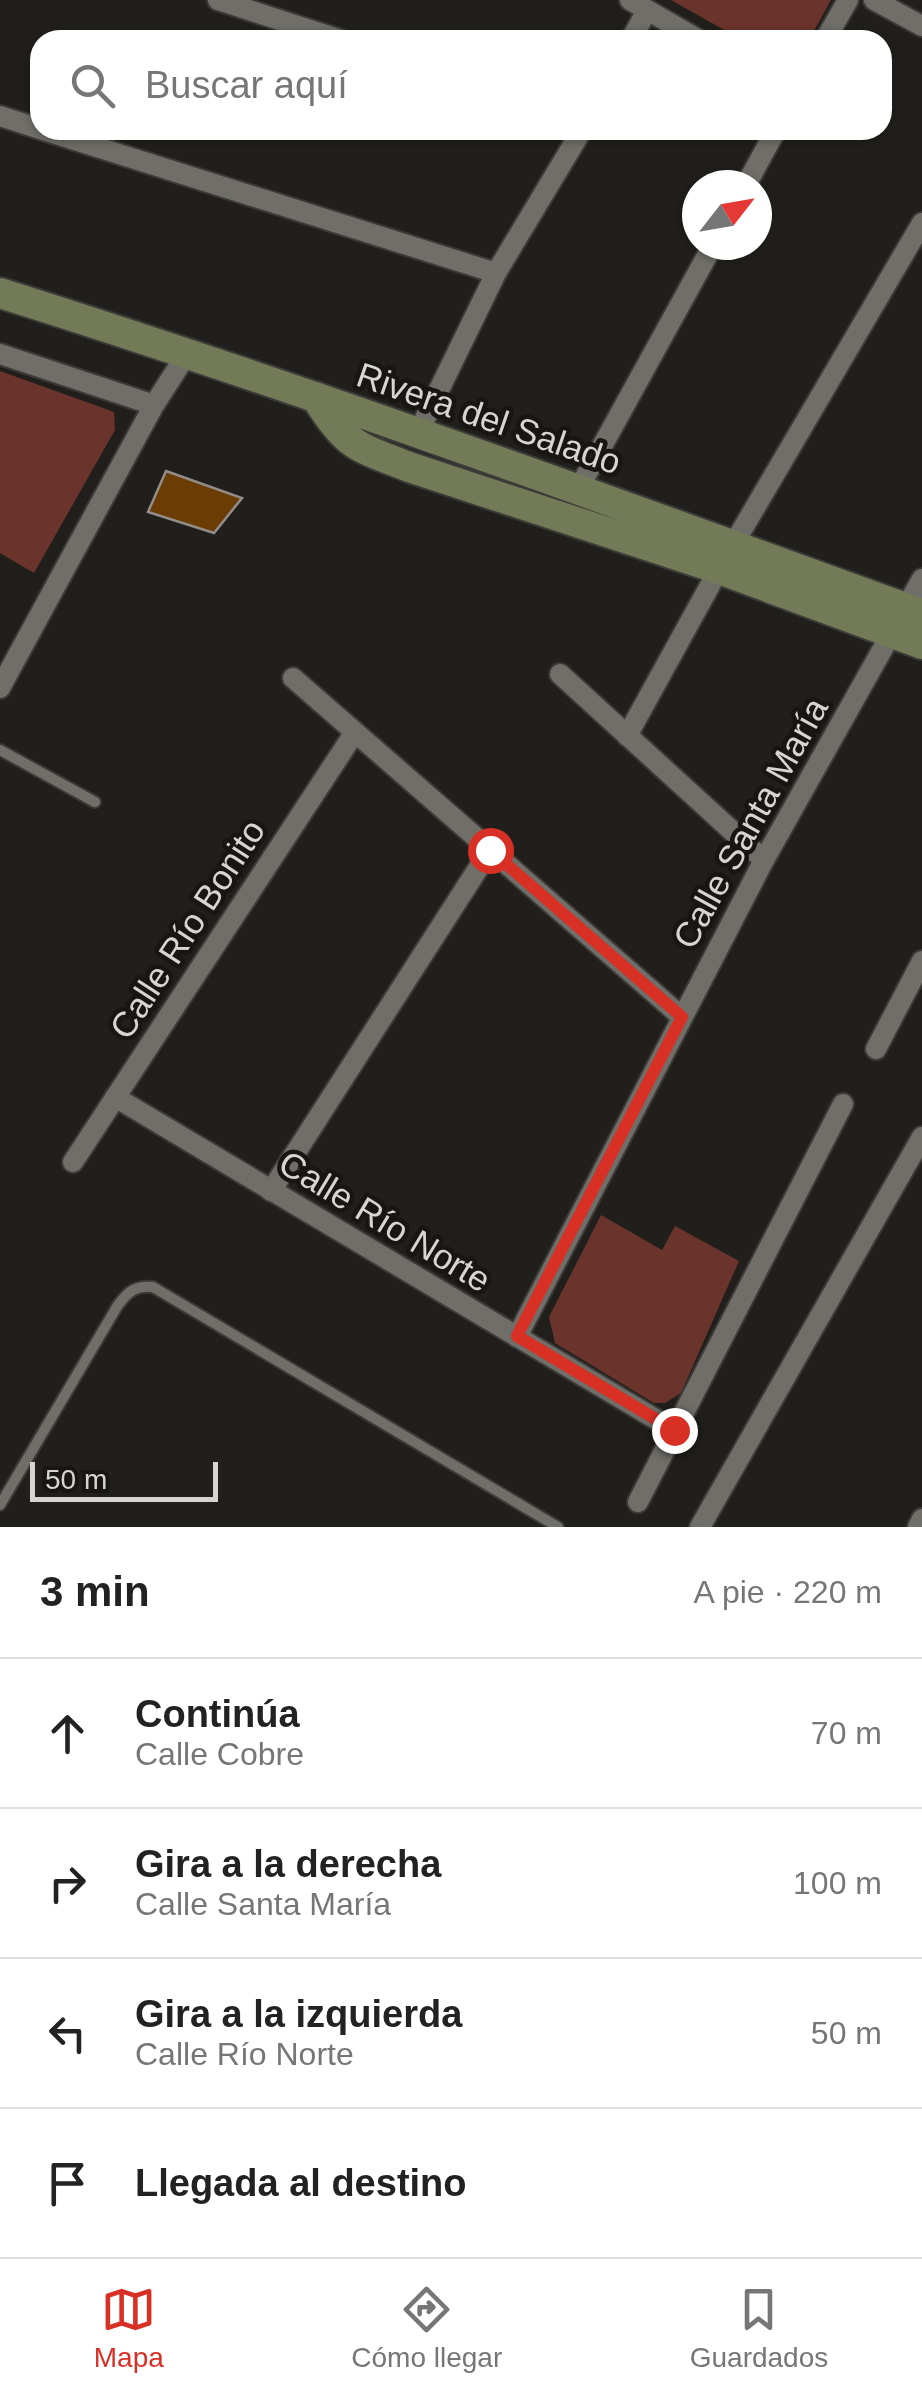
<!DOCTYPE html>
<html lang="es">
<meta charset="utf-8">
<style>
:root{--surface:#fff;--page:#f6f6f6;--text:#222;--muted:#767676;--line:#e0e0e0;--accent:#d93025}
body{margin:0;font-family:Helvetica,sans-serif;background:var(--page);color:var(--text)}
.compass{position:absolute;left:682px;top:170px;width:90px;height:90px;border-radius:50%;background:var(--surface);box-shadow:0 2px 8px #0004;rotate:59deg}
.scale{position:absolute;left:30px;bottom:25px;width:188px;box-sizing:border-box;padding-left:10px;border:5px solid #d6d5d2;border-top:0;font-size:28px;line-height:35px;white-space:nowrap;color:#d6d5d2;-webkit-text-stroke:8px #171612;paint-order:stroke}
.stop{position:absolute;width:30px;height:30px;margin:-22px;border:8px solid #d93025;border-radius:50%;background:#fff}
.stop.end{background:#d93025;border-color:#fff;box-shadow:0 2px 10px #0008}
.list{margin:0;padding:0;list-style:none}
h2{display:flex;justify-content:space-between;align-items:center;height:130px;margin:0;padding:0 40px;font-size:42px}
h2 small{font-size:32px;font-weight:400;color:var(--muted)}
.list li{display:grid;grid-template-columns:65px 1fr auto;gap:30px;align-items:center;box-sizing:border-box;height:150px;padding:0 40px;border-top:2px solid var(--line)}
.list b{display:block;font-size:38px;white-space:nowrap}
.list p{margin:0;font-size:32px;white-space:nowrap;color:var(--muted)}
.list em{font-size:32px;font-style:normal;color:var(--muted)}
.icon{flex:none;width:55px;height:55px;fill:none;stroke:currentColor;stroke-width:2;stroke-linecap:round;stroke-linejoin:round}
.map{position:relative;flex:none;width:922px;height:1527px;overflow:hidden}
.search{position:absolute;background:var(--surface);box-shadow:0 2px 8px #0004;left:30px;right:30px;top:30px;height:110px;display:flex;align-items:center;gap:25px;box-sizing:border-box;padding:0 35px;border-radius:30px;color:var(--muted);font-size:38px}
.sheet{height:730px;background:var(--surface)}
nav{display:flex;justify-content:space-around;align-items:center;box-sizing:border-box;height:140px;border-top:2px solid var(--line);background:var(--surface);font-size:28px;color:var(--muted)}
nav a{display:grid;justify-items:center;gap:5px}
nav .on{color:var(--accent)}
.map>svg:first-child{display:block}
</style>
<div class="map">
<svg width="922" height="1527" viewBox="0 0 922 1527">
<rect width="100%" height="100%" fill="#201f1b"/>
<!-- green -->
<path fill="#6a342c" d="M671,0H831L809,40H742Z
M0,371L114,412L115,430L34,573L0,553Z
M601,1215L662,1250L675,1226L739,1261L681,1393L665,1403H654L555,1343L549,1317Z"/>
<!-- building -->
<path fill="#6b3c04" stroke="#928d89" stroke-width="2.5" d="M166,471L242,498L214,533L148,512Z"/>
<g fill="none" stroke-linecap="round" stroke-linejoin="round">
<!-- lane casing -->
<g stroke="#3b3a37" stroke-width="14">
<path id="lane" d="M0,750L95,802
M0,1505L118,1305C128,1292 135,1285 153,1287L558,1527"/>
</g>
<!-- street casing -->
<g stroke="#3b3a37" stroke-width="24">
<path id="street" d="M218,0L341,40
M630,0L699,40
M874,0L922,26
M631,40L647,10
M825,40L848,0
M0,116L40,129
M43,130L496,273
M746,185L776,130
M0,354L154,405
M418,433L496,273L582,130
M579,488L713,245
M560,674L764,860
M293,678L682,1017
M0,688L154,405L188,352
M627,736L719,569L922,223
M876,1049L922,961
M115,1097L674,1430
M73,1162L355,732
M271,1191L490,850
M517,1337L764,860L922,579
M638,1502L843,1104
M700,1527L922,1137
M918,1527L922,1519"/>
</g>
<!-- secondary casing -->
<g stroke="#3b3a37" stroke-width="34">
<path id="secondary" d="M0,293C311,391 616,503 922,614
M316,397C347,447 356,446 409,467L719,569L922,644"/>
</g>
<!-- lane -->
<use href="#lane" stroke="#6f6e68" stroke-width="10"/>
<!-- street -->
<use href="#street" stroke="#6f6e68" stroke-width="20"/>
<!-- secondary -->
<use href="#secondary" stroke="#727a57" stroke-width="30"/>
</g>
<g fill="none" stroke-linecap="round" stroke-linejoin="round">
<!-- route -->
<path stroke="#d93025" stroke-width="12" d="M490,850L682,1017L517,1336L674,1430"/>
</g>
<g text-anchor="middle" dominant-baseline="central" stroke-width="9" stroke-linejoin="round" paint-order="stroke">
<!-- street labels -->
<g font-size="35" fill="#d6d5d2" stroke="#171612">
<text transform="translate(489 418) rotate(19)">Rivera del Salado</text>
<text transform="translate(750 823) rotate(-61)">Calle Santa María</text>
<text transform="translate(187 929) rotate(-57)">Calle Río Bonito</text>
<text transform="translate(385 1221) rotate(31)">Calle Río Norte</text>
</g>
</g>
</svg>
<svg class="compass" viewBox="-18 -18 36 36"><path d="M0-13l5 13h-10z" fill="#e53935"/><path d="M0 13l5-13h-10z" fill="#767676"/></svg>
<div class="scale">50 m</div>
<div class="stop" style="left:490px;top:850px"></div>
<div class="stop end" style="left:674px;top:1430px"></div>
<div class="search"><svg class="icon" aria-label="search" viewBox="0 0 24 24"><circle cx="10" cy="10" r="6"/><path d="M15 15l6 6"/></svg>Buscar aquí</div>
</div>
<section class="sheet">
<h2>3 min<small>A pie · 220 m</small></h2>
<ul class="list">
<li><svg class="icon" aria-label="ahead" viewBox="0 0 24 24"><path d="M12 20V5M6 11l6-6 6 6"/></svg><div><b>Continúa</b><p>Calle Cobre</p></div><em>70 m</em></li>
<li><svg class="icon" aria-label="right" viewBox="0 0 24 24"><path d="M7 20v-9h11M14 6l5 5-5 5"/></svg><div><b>Gira a la derecha</b><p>Calle Santa María</p></div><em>100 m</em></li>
<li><svg class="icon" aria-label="left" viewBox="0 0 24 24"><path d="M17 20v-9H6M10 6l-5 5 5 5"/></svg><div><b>Gira a la izquierda</b><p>Calle Río Norte</p></div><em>50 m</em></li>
<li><svg class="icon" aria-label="arrive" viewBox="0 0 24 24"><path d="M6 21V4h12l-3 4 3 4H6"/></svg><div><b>Llegada al destino</b></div></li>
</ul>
</section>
<nav>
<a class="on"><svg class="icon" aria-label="map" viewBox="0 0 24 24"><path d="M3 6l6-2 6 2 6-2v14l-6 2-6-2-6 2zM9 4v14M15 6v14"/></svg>Mapa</a>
<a><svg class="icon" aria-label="directions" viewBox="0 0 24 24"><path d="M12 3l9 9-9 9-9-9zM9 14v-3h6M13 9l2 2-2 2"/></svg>Cómo llegar</a>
<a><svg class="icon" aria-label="saved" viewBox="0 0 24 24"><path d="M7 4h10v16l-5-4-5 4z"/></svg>Guardados</a>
</nav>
